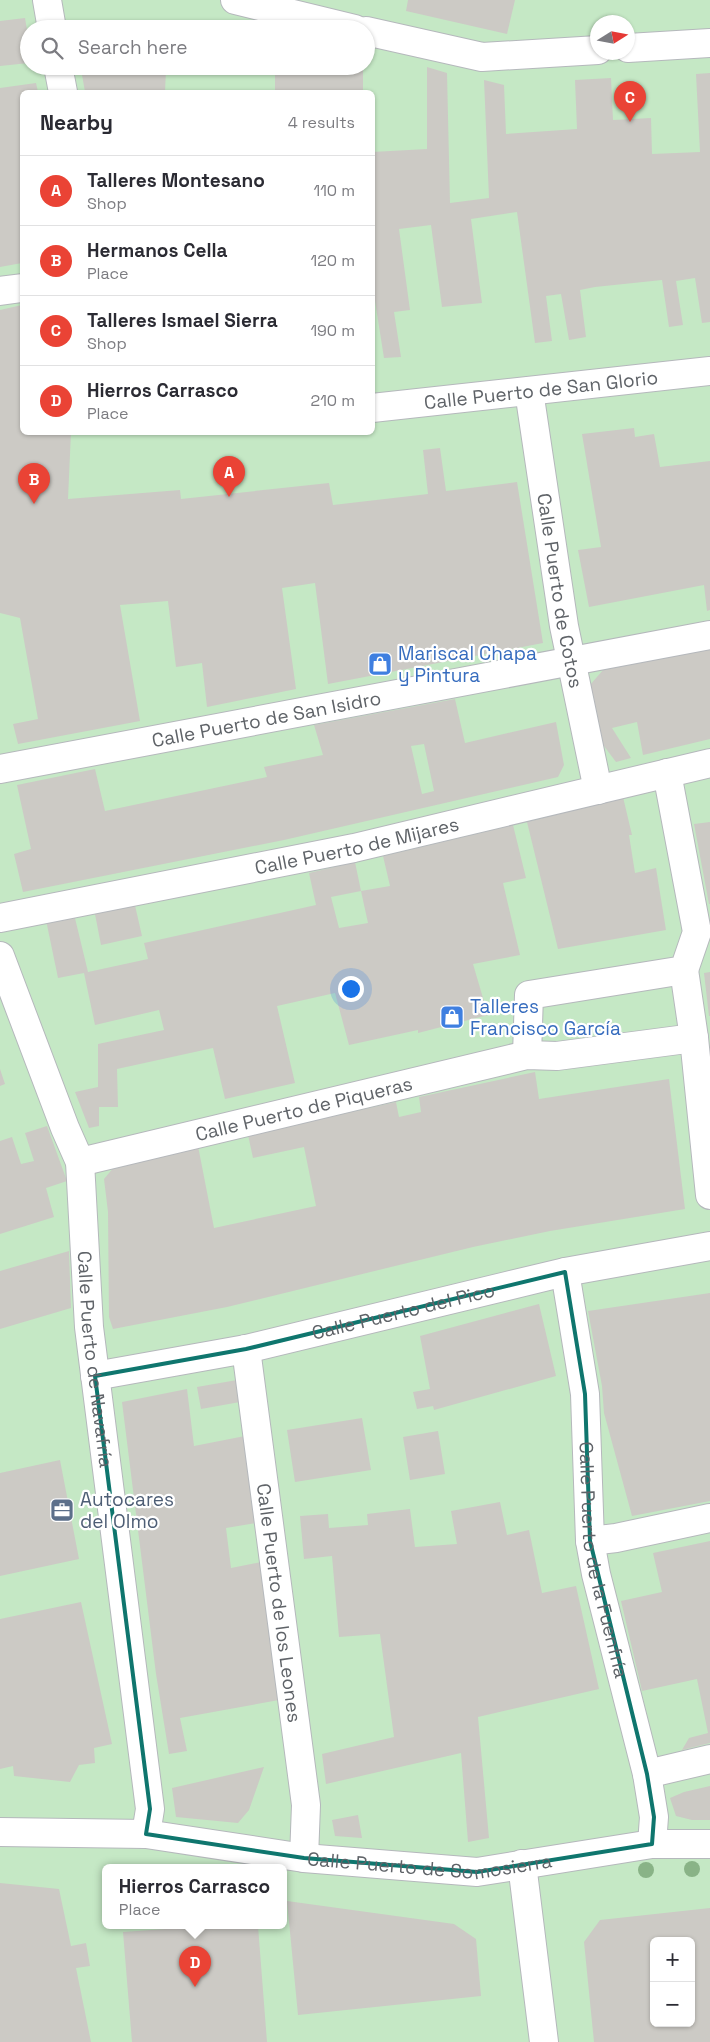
<!DOCTYPE html>
<meta charset="utf-8">
<style>
:root{--surface:#fff;--page:#f7f7f7;--text:#2b2b33;--muted:#7c7c81;--line:#e1e1e2;--accent:#ea4335}
body{margin:0;font-family:"Space Grotesk",sans-serif;background:var(--page);color:var(--text)}
.controls{position:absolute;right:15px;bottom:15px;display:grid;overflow:hidden;border-radius:8px;box-shadow:0 1px 4px #0004}
.controls button{width:45px;height:45px;display:grid;place-items:center;padding:0;border:0;border-bottom:1px solid var(--line);background:var(--surface);color:var(--text);font:25px sans-serif}
.compass{position:absolute;left:590px;top:15px;width:45px;height:45px;border-radius:50%;background:var(--surface);box-shadow:0 1px 4px #0004;rotate:79deg}
.you{position:absolute;left:350px;top:988px;width:18px;height:18px;margin:-12px;border:4px solid #fff;border-radius:50%;background:#1a73e8;box-shadow:0 0 0 8px #1a73e833}
.badge{display:grid;place-items:center;width:32px;height:32px;border-radius:50%;background:var(--accent);color:#fff;font-size:16px;font-weight:700}
.pin{position:absolute;translate:-50% -41px;filter:drop-shadow(0 1px 2px #0008)}
.pin::after{content:'';position:absolute;top:26px;width:18px;height:15px;background:inherit;clip-path:polygon(0 0,100% 0,50% 100%)}
.popup{position:absolute;left:102px;top:1864px;width:185px;height:65px;box-sizing:border-box;display:grid;place-content:center;border-radius:8px;background:var(--surface);filter:drop-shadow(0 1px 4px #0005);font-size:16px;white-space:nowrap;color:var(--muted)}
.popup b{font-size:19px;color:var(--text)}
.popup::after{content:'';position:absolute;left:50%;top:100%;margin-left:-10px;border:10px solid transparent;border-top-color:var(--surface)}
.list{margin:0;padding:0;list-style:none}
h2{display:flex;justify-content:space-between;align-items:center;height:65px;margin:0;padding:0 20px;font-size:21px}
h2 small{font-size:16px;font-weight:400;color:var(--muted)}
.list li{display:grid;grid-template-columns:32px 1fr auto;gap:15px;align-items:center;box-sizing:border-box;height:70px;padding:0 20px;border-top:1px solid var(--line)}
.list b{display:block;font-size:19px;white-space:nowrap}
.list p{margin:0;font-size:16px;white-space:nowrap;color:var(--muted)}
.list em{font-size:16px;font-style:normal;color:var(--muted)}
.icon{flex:none;width:28px;height:28px;fill:none;stroke:currentColor;stroke-width:2;stroke-linecap:round;stroke-linejoin:round}
.map{position:relative;flex:none;width:710px;height:2042px;overflow:hidden}
.search{position:absolute;background:var(--surface);box-shadow:0 1px 4px #0004;left:20px;top:20px;width:355px;height:55px;display:flex;align-items:center;gap:12px;box-sizing:border-box;padding:0 18px;border-radius:28px;color:var(--muted);font-size:19px}
.panel{position:absolute;background:var(--surface);box-shadow:0 1px 4px #0004;left:20px;top:90px;width:355px;height:345px;border-radius:8px}
.map>svg:first-child{display:block}
</style>
<div class="map">
<svg width="710" height="2042" viewBox="0 0 710 2042">
<rect width="100%" height="100%" fill="#f1efe8"/>
<!-- green -->
<path fill="#c5e8c5" fill-rule="evenodd" d="M0,0H710V2042H0ZM598,22H628V52H598ZM29,29H366V66H29ZM22,92H372V432H22ZM106,1868H284V1926H106ZM654,1941H691V2023H654Z"/>
<!-- building -->
<path fill="#cccac5" fill-rule="evenodd" d="M408,0H515L507,34L406,11Z
M25,18L29,42V63L0,66V21Z
M275,66H363V92H275Z
M427,67L447,73L450,203L489,198L484,80L504,85L506,134L577,129L575,80L611,78L613,120L651,118L652,154L700,152L696,74L710,73V322L702,323L695,278L676,281L683,325L669,327L662,280L595,287L580,290L586,337L569,340L561,294L546,296L552,341L535,343L517,212L471,219L482,303L442,307L431,225L399,229L410,310L394,312L401,357L384,358L372,282V152L427,149Z
M81,69L166,70L165,92H85Z
M36,83L38,92H22V263L0,267V88Z
M22,305V432H71L68,499L180,490L181,499L329,483L333,505L428,494L423,450L440,448L446,491L517,482L543,643L328,684L315,583L282,588L296,689L207,707L202,663L176,667L168,601L120,605L140,721L18,744L13,724L38,719L20,618L0,613V310Z
M634,428L635,437L654,434L660,467L710,461V610L707,611L704,585L589,607L578,550L601,547L582,434Z
M710,649V739L643,755L637,722L612,728L631,758L616,762L601,742L590,685L603,670Z
M455,699L465,743L556,722L564,765L558,777L284,840L23,892L14,854L31,849L17,785L95,769L105,811L267,777L264,767L323,755L314,725ZM424,744L434,791L422,794L411,746Z
M623,797L632,835H629L635,873L656,868L666,930L558,949L527,822Z
M710,822V904H709L694,824Z
M513,825L526,878L503,883L520,955L473,964L488,1015L418,1033V1030L349,1045L335,993L277,1006L295,1083L225,1099L213,1048L117,1069L118,1107H99V1126L89,1128L75,1092L98,1087V1044L164,1030L159,1010L95,1025L84,973L58,978L46,920L74,914L88,972L148,959L144,943L316,905L309,873L355,862L361,891L331,897L339,928L368,923L361,891L390,886L383,856Z
M134,901L142,936L101,945L94,909Z
M710,972V1016H709L704,973Z
M0,1069L5,1084L0,1086Z
M535,1072L539,1099L669,1079L685,1209L550,1231L473,1247L227,1307L113,1329L109,1317L108,1212L104,1179L114,1167L198,1146L214,1228L316,1206L304,1147L253,1158L248,1135L396,1102L399,1117L421,1112L419,1097Z
M47,1126L67,1181L46,1188L54,1217L0,1234V1141L12,1137L21,1164L34,1161L25,1133Z
M69,1251L71,1308L0,1329V1271Z
M710,1293V1501L632,1516L604,1413L602,1386L588,1311Z
M539,1304L556,1376L434,1410L433,1406L417,1409L413,1392L430,1389L420,1336Z
M237,1380L240,1402L201,1409L197,1387Z
M187,1389L194,1446L245,1436L256,1523L226,1528L231,1568L261,1562L279,1700L180,1718L187,1751L169,1754L156,1674L122,1402Z
M362,1418L371,1470L295,1482L287,1430Z
M438,1431L445,1474L410,1480L403,1437Z
M60,1460L79,1559L0,1576V1473Z
M500,1502L507,1535L529,1530L542,1593L576,1586L599,1689L478,1717L489,1838L468,1842L461,1753L326,1784L322,1754L394,1737L380,1634L339,1637L332,1556L304,1559L300,1516L328,1514L329,1528L368,1525L367,1514L410,1509L415,1547L457,1544L451,1511Z
M710,1541V1743L682,1750L689,1738L708,1733L697,1679L642,1691L621,1601L662,1592L653,1553Z
M81,1602L112,1744L94,1748L95,1763L79,1765L70,1782L14,1776L13,1766L0,1769V1619Z
M264,1767L249,1810L238,1823L176,1817L172,1788Z
M710,1786V1820H692L676,1816L670,1798L684,1792Z
M358,1815L362,1838L335,1836L332,1820Z
M0,1883L59,1889L71,1946L86,1943L90,1966L76,1968L91,2042H0Z
M287,1901L454,1924L476,1939L481,1996L298,2015Z
M710,1908V2042H594L584,1942L600,1920ZM654,1941H691V2023H654Z
M207,1926H258L267,2042H132L123,1932Z"/>
<g fill="none" stroke-linecap="round" stroke-linejoin="round">
<!-- minor casing -->
<g stroke="#b5b8bc" stroke-width="30">
<g id="minor">
<path d="M47,0L52,29"/>
<path d="M235,0L355,29"/>
<path d="M366,31L482,57L598,50"/>
<path d="M628,48L710,43"/>
<path d="M58,66L63,92"/>
<path d="M0,291L22,288"/>
<path id="s1" d="M529,391L564,626L598,790"/>
<path id="s2" d="M372,408L710,371"/>
<path id="s3" d="M0,769L710,635"/>
<path id="s4" d="M0,918L354,848L710,763"/>
<path id="s5" d="M0,956L65,1128L80,1162L89,1327L150,1809L146,1834"/>
<path d="M684,970L694,1038L710,1195"/>
<path d="M527,1055L529,995L684,970L697,932L667,773"/>
<path id="s6" d="M80,1162L527,1055L557,1056L694,1038"/>
<path id="s7" d="M565,1272L585,1394L590,1541L596,1574L647,1774L654,1817L652,1844"/>
<path id="s8" d="M246,1349L306,1805L304,1858"/>
<path id="s9" d="M95,1376L246,1349L565,1272L710,1246"/>
<path d="M590,1541L616,1538L710,1518"/>
<path d="M647,1774L710,1759"/>
<path id="s10" d="M0,1832L146,1834L304,1858L477,1872L652,1844H710"/>
<path d="M522,1864L544,2042"/>
</g>
</g>
<!-- minor -->
<use href="#minor" stroke="#fff" stroke-width="28"/>
</g>
<!-- trees -->
<g fill="#89b387">
<circle cx="692" cy="1869" r="8"/>
<circle cx="646" cy="1870" r="8"/>
</g>
<!-- marked area -->
<path fill="none" stroke="#0f766e" stroke-width="4" stroke-linejoin="round" d="M565,1272L585,1394L590,1541L647,1774L654,1817L652,1844L477,1872L304,1858L146,1834L150,1809L95,1376L246,1349Z"/>
<!-- icons -->
<defs>
<g id="shop-square" transform="scale(1.25)"><rect x="-9" y="-9" width="18" height="18" rx="4" fill="#3f7fe0" stroke="#fff"/><path d="M-5-2.5h2.3a2.7 3.5 0 0 1 5.4 0H5L5.5 6h-11ZM-1.5-2.5h3a1.5 2.3 0 0 0-3 0Z" fill="#fff"/></g>
<g id="office-square" transform="scale(1.25)"><rect x="-9" y="-9" width="18" height="18" rx="4" fill="#5c6f8a" stroke="#fff"/><path d="M-6-3h4V-5.5h4V-3h4V5H-6ZM-1-4.5V-3h2v-1.5ZM-6 0V1H6V0Z" fill="#fff"/></g>
</defs>
<g fill-rule="evenodd">
<use href="#shop-square" x="380" y="664"/>
<use href="#shop-square" x="452" y="1017"/>
<use href="#office-square" x="62" y="1510"/>
</g>
<g text-anchor="middle" dominant-baseline="central" stroke-width="4.5" stroke-linejoin="round" paint-order="stroke">
<!-- street labels -->
<g font-size="19" fill="#5f6368" stroke="#fff">
<text stroke="none"><textPath href="#s2" startOffset="170">Calle Puerto de San Glorio</textPath></text>
<text stroke="none"><textPath href="#s1" startOffset="202">Calle Puerto de Cotos</textPath></text>
<text stroke="none"><textPath href="#s3" startOffset="271">Calle Puerto de San Isidro</textPath></text>
<text stroke="none"><textPath href="#s4" startOffset="364">Calle Puerto de Mijares</textPath></text>
<text stroke="none"><textPath href="#s6" startOffset="230">Calle Puerto de Piqueras</textPath></text>
<text stroke="none"><textPath href="#s9" startOffset="315">Calle Puerto del Pico</textPath></text>
<text stroke="none"><textPath href="#s5" startOffset="419">Calle Puerto de Navafría</textPath></text>
<text stroke="none"><textPath href="#s7" startOffset="291">Calle Puerto de la Fuenfría</textPath></text>
<text stroke="none"><textPath href="#s8" startOffset="256">Calle Puerto de los Leones</textPath></text>
<text stroke="none"><textPath href="#s10" startOffset="432">Calle Puerto de Somosierra</textPath></text>
</g>
<!-- shop labels -->
<g font-size="19" fill="#366cbe" stroke="#fff" text-anchor="start">
<text x="398" y="653">Mariscal Chapa<tspan x="398" dy="22">y Pintura</tspan></text>
<text x="470" y="1006">Talleres<tspan x="470" dy="22">Francisco García</tspan></text>
</g>
<!-- service labels -->
<g font-size="19" fill="#4e5e75" stroke="#fff" text-anchor="start">
<text x="80" y="1499">Autocares<tspan x="80" dy="22">del Olmo</tspan></text>
</g>
</g>
</svg>
<div class="controls">
<button>+</button>
<button>−</button>
</div>
<svg class="compass" viewBox="-18 -18 36 36"><path d="M0-13l5 13h-10z" fill="#e53935"/><path d="M0 13l5-13h-10z" fill="#7c7c81"/></svg>
<div class="you"></div>
<div class="pin badge" style="left:229px;top:497px">A</div>
<div class="pin badge" style="left:34px;top:504px">B</div>
<div class="pin badge" style="left:630px;top:122px">C</div>
<div class="pin badge" style="left:195px;top:1987px">D</div>
<div class="popup"><b>Hierros Carrasco</b>Place</div>
<div class="search"><svg class="icon" aria-label="search" viewBox="0 0 24 24"><circle cx="10" cy="10" r="6"/><path d="M15 15l6 6"/></svg>Search here</div>
<section class="panel">
<h2>Nearby<small>4 results</small></h2>
<ul class="list">
<li><span class="badge">A</span><div><b>Talleres Montesano</b><p>Shop</p></div><em>110 m</em></li>
<li><span class="badge">B</span><div><b>Hermanos Cella</b><p>Place</p></div><em>120 m</em></li>
<li><span class="badge">C</span><div><b>Talleres Ismael Sierra</b><p>Shop</p></div><em>190 m</em></li>
<li><span class="badge">D</span><div><b>Hierros Carrasco</b><p>Place</p></div><em>210 m</em></li>
</ul>
</section>
</div>
